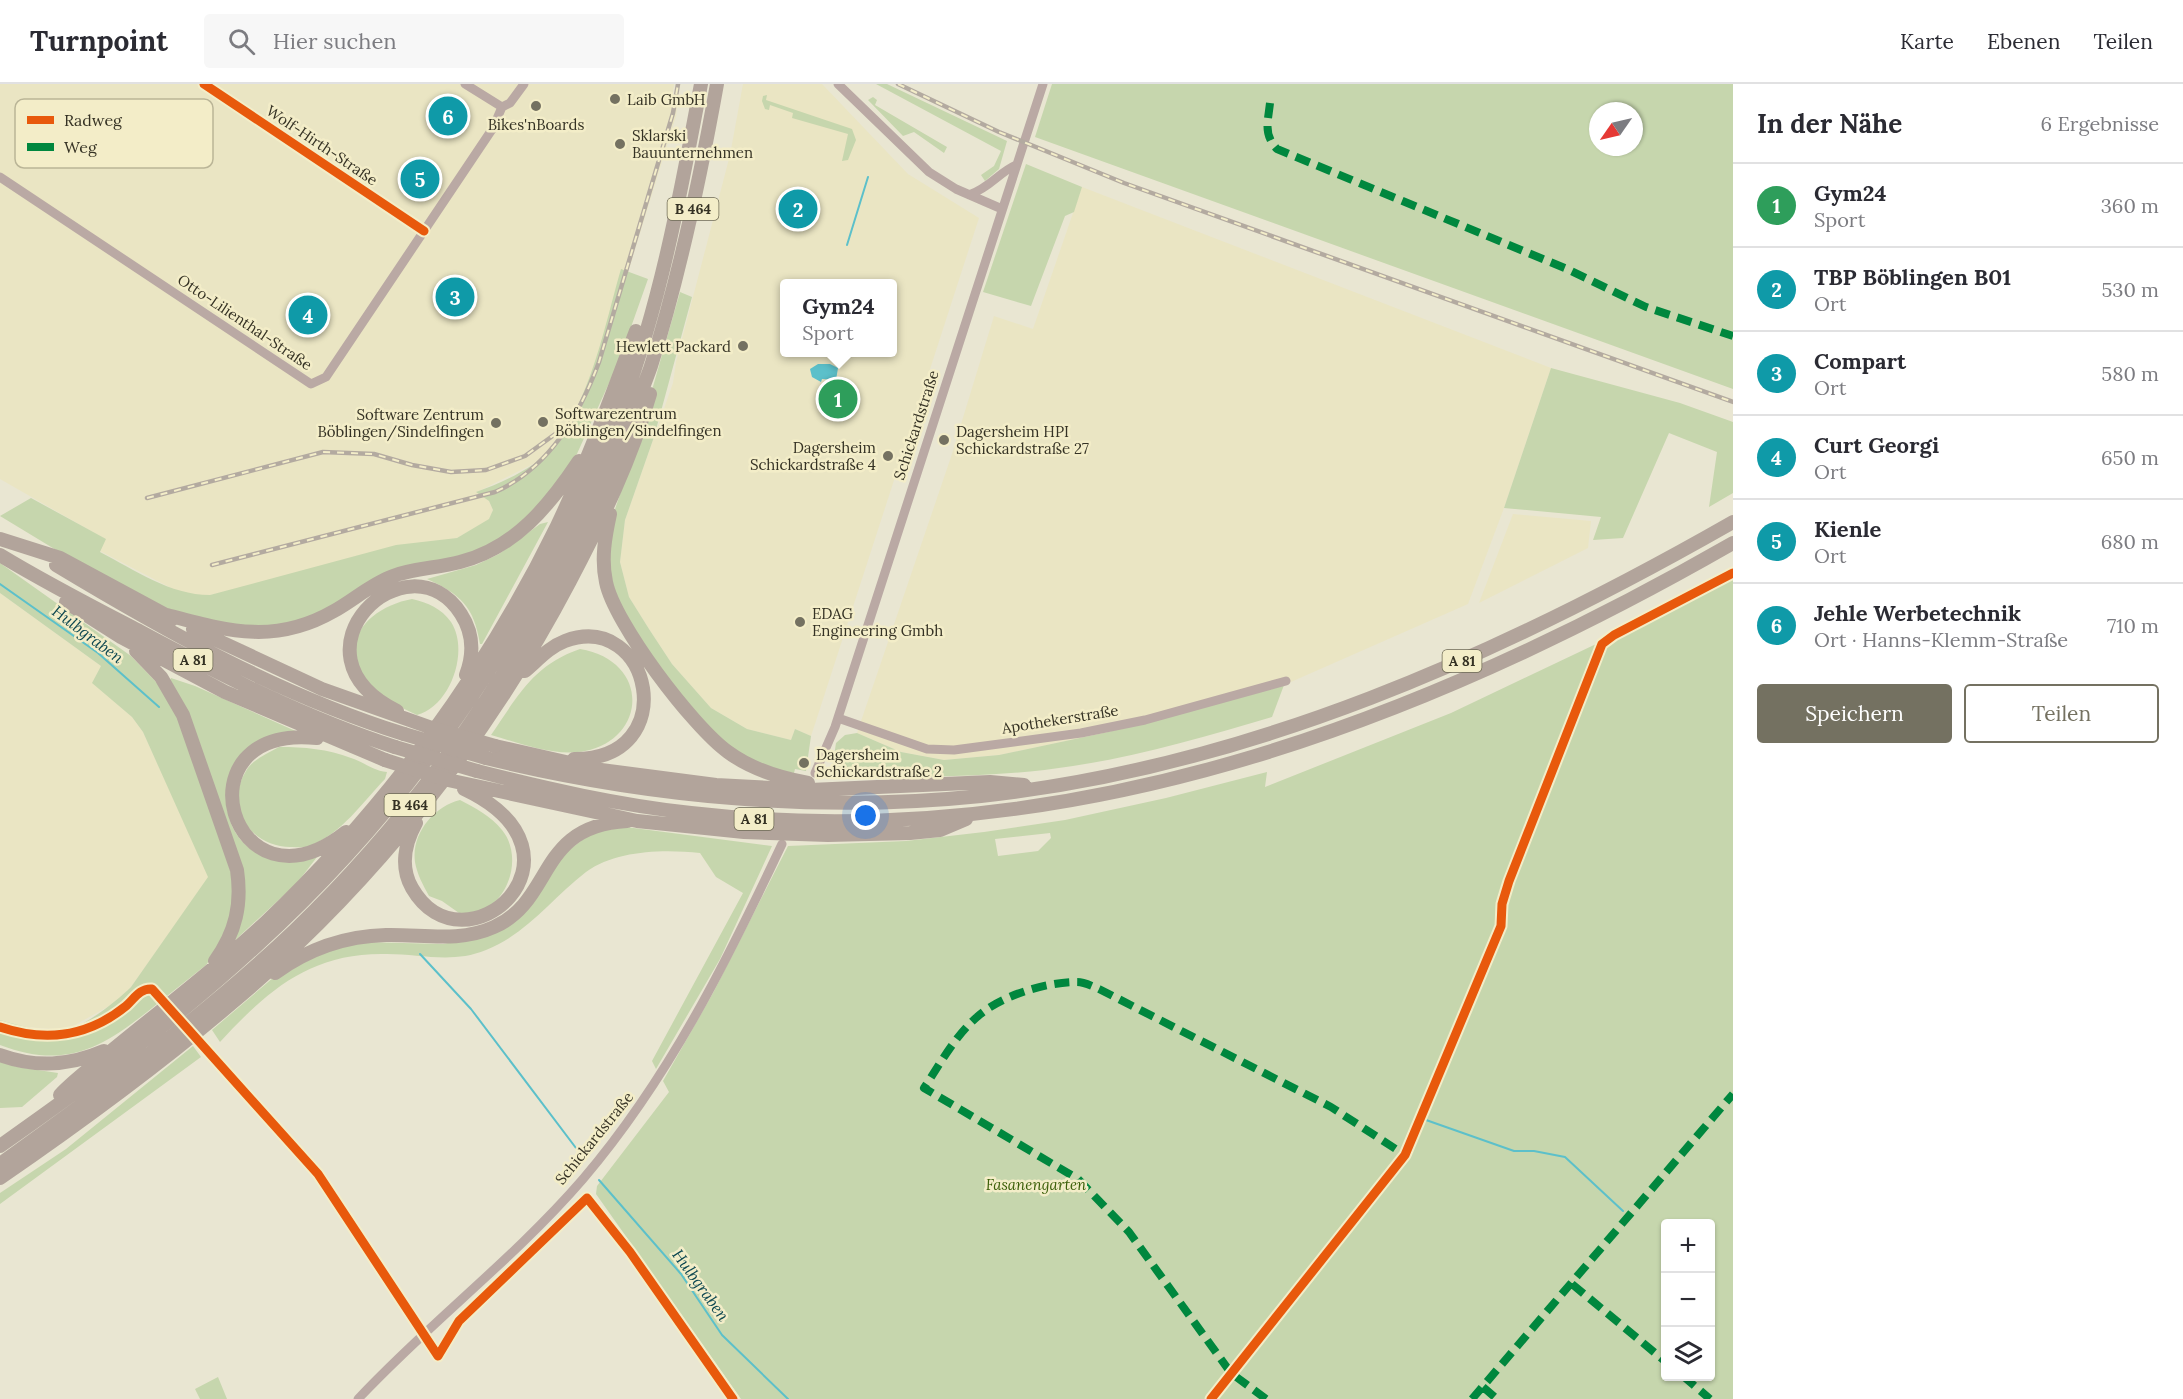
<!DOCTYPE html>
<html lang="de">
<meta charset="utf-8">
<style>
:root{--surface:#fff;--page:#f7f7f7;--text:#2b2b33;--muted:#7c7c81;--line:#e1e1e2;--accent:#747161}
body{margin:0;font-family:Lora,serif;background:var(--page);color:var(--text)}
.controls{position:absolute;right:18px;bottom:18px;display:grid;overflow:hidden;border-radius:6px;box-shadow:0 2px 4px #0004}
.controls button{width:54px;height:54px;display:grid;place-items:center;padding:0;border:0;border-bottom:2px solid var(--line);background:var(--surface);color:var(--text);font:30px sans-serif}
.compass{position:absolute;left:1589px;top:18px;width:54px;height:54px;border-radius:50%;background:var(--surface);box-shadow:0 2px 4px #0004;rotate:236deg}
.you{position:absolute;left:866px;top:732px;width:21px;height:21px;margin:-15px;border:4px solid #fff;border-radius:50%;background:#1a73e8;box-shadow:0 0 0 9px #1a73e833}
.badge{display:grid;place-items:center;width:39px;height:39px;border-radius:50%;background:var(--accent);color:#fff;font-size:20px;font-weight:700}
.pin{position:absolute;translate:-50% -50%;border:3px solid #fff;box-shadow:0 2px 6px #0006}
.popup{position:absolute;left:780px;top:195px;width:117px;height:78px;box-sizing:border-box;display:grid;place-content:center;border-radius:6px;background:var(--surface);filter:drop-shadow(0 2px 4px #0005);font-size:20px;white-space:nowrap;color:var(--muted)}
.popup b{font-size:22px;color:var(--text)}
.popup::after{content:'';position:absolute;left:50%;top:100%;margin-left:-12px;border:12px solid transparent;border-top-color:var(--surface)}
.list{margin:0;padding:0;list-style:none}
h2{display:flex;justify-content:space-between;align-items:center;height:78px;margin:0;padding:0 24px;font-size:26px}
h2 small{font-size:20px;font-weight:400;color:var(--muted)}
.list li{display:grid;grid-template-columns:39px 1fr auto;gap:18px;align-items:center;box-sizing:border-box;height:84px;padding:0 24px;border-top:2px solid var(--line)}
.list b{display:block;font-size:22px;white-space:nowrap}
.list p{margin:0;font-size:20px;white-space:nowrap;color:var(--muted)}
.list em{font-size:20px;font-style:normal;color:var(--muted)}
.actions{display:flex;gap:12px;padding:18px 24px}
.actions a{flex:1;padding:14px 0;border:2px solid var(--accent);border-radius:6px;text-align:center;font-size:21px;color:var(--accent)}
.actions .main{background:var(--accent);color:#fff}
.icon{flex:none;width:33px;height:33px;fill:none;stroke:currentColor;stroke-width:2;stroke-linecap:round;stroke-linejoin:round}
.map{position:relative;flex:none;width:1733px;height:1315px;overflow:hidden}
header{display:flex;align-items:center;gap:36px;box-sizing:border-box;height:84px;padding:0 30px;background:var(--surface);border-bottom:2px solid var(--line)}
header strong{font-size:28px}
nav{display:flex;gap:33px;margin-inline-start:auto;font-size:21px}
.search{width:420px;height:54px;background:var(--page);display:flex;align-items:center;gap:15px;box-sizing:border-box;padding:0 21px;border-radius:6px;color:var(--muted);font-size:22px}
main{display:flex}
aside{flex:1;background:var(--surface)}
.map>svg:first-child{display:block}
</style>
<header>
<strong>Turnpoint</strong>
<div class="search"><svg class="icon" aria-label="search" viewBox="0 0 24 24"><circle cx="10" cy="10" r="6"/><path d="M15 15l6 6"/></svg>Hier suchen</div>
<nav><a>Karte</a><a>Ebenen</a><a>Teilen</a></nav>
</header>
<main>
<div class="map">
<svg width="1733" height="1315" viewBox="0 0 1733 1315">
<rect width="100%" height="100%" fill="#e9e6d2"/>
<!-- built -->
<path fill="#eae5c3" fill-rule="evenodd" d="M0,0H674L671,24L676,0H680L676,32L593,302L550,372L506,400L535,379L477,408L489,417L493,426L489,436L457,454L210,511H192L173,505L100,467L105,455L0,395Z
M743,0H822L908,90L979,134L815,640L811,652L795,645L791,656L747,645L711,624L672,580L649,545L629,513L620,478L625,436L673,299L676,278L730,71ZM784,200H892V268H784Z
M1082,103L1551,284L1504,424L1468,520L1284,601L1108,648L999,671L944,676L901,668L857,649L951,373L994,232L1033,245Z
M1513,430L1591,437L1588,464L1479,519Z
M0,509L101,582L93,599L132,633L143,648L209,793L131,903L118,917L66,946L26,943L0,936Z"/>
<!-- green -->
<path fill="#c6d6ad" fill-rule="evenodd" d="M876,0H887L1007,57L999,85L985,97L981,91L994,82L1001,67Z
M1052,0H1733V305L1035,53ZM1598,27H1634V63H1598Z
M767,11L766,16L852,45L856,56L848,76L842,77L848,50L792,34L793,29L770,21L769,26L765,25L762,17L763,12Z
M873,13L877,16L875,21L947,63L944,69L914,48L903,52L868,16Z
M1026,80L1082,103L1074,128L1065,132L1031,222L983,208Z
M621,185L648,195L619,277L576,372L541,421L495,459L470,470L421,481L312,533L259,545L180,532L66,472L0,432L31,414L106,455L100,468C135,486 170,511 210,511L396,461L457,454L489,435L493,426L489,417L476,408C496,401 516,392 534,380C586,343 604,243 621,185Z
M680,208L692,213L654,353L625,436L620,478L629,513L649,545L672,580L711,624L747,645L791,656L795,645L811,652L806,687L795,685L794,689L753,681L707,647L633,550L609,499L610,440L634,369Z
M1551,284L1680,319L1733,338V409L1709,423L1717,368L1669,349L1623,454L1593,456L1601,433L1504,424Z
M548,438L482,560H480C474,522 460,510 427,495L476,481L499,470L540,440Z
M0,479L131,572L160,602L177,632L225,762L234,802L231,835L214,870L206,881L167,912L157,901L147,900L124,921L128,923L146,908L157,920C105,962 68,987 0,961V936C20,942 43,948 65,946C83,944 118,916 131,903L208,793L143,648L132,633L92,599L101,582L0,509Z
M1733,495V1315H741L596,1110L597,1102L669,1008L663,997L713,909L788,762L906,757L984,748L1065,736L1166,714L1267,688L1265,703L1451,629ZM1050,749L1051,754L1038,767L998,772L995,755ZM1666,1140H1710V1292H1666Z
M412,515C428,519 441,524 451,538C470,567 450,623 417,631C398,622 376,612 364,593C338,552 374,522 412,515Z
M580,565C651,577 647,655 585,667C554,673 520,659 491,651C518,612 533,581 580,565Z
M171,594L195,602L300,649C217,642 198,761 277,776C292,779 305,774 317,773L297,799L232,859L242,823L169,598Z
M1284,601L1272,633C1207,652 1140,672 1073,682C997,694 921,692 844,695L831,692L836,659L845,651L857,649L901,668L944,676L999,671L1108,648Z
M279,663C304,663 328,665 351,674C364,678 373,687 387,688L385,695C362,719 342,749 310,762C305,764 298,763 292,763C252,764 223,724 246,687C252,676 268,669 279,663Z
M460,716C475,724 491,732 502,746C523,771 510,819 477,828C472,829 464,829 459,829L442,817L429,812C423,801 417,790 415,778C411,750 434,722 460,716Z
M626,743L772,762L720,875L656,985L652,977L743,809L716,793L700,769C664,765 616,766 586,788C552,814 527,850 486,866C452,880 421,870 387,870C311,868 268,906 220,958L212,946L281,887L313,870L362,858L443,860L489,851L557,775L593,748Z
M193,962L201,973L0,1120V1109L66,1065Z
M0,978L18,983L58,989L57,993L22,1023L0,1024Z
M218,1293L227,1315H200L195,1305Z"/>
<!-- water -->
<path fill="#5cc0ca" d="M818,280H830L838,284L836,296L822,295L821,298L812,293L810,285Z"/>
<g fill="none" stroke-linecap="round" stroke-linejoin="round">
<!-- stream -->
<path stroke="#5cc0ca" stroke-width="2" d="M847,161L868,93
M0,500L98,569L159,623
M420,870L471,925L582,1072
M1426,1036L1514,1067H1534L1565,1073L1623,1127
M599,1096L681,1190L722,1251L788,1315"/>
<!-- minor -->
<path stroke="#baa9a4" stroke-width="9" d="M204,0L424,147
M465,0L502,23L510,19L524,0
M838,0L929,88L956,105L1002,125
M0,93L311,300L326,293L493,44L502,23
M969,111C991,103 998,89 1016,81
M838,634L927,665L954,666L1081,649L1145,636L1286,597
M815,689L835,643L1043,0
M358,1315C430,1238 514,1175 583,1095C669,994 726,879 782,760"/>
<!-- highway -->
<path stroke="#b2a49b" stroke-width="14" d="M610,430C605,453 601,475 606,498C614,539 693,643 728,668C751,685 780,694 808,699
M0,455L60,474L173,535
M0,471C46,499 93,523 141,548C223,592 306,634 395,663
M56,481C167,548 280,611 404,650
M66,518L121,553L225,608L385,676
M167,531C228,547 275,561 334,527C354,516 371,500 393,492C414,484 438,484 460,478C515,464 549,422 579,377
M193,545L322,605L432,644
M136,567L161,593L183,631L237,786C242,820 236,848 215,877
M525,587C538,576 549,563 565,557C651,525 684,676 574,675
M397,627C281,569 408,448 461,530C474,550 474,570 466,591
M317,654C174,639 231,839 346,748
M495,662L601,686L716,701L810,706L990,698L1024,701
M486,674C646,713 817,729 981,712C1250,683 1500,571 1733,438
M477,687C548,705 618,721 691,729C1064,772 1414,642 1733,459
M448,696L637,737L744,748L828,751L910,749L940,746L966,735
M416,739C405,759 400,783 412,804C464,894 603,771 464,705
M275,889C308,865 345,852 386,851C422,850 459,859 494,843C555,816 536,742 627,737
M0,971C36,984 69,982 104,967
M60,1011C73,997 89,985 104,973C158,928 215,886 266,838C385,725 485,590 557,442C587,379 611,313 636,247
M0,1062C88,1000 176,936 255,863C418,715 545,527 622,321C661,218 681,107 701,0
M0,1080C102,1007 204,933 295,846C439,707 551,537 624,351C633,328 643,305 651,282C680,190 700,95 717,0
M0,1094C80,1039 159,981 233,918C372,801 486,657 570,497C602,436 631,376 650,310"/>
<!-- rail casing -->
<g stroke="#b3aaa0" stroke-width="4.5">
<path id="rail" d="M898,0L999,48L1124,99L1733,318
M147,414L323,368L374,370L412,381L451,388L486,386L525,372L558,348
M212,481L495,408C549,384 579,332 599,278L673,29L678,0"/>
</g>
<!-- rail -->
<use href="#rail" stroke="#f3edc8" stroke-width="2" stroke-dasharray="7" stroke-linecap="butt"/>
<!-- highway-bridge -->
<path stroke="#b2a49b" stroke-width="14" d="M432,644L495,662
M404,650L486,674
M395,663L477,687
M385,676L448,696"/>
<!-- quiet -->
<path stroke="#00873e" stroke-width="8" stroke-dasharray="15 8" stroke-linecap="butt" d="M1270,19C1268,38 1263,50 1277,65L1567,185L1646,223L1733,252
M1572,1200L1666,1278
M1683,1292L1710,1315
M1483,1303L1497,1315
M1266,1315L1231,1289L1129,1148L1078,1095L924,1004C940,980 955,952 977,933C1000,912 1045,898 1077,898C1084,898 1092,902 1099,905L1331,1023L1405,1071
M1472,1315L1733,1010"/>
<!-- cycleway casing -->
<g stroke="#f3edc8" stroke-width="13">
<path id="cycleway" d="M204,0L424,147
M0,943C45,958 88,953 126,922C134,915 140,904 152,905L318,1090L438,1272L459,1237L587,1114L630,1168L733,1315
M1211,1315L1405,1071L1501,842L1502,820L1509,797L1602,560L1614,551L1733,489"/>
</g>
<!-- cycleway -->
<use href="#cycleway" stroke="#e8590c" stroke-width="9"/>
</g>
<!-- markers -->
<g fill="#747161" stroke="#f3edc8" stroke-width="2">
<circle cx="615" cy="15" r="6"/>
<circle cx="536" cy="22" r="6"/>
<circle cx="620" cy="60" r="6"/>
<circle cx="743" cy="262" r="6"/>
<circle cx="543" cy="338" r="6"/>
<circle cx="496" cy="339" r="6"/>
<circle cx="944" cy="356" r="6"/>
<circle cx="888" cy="372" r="6"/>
<circle cx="800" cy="538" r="6"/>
<circle cx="804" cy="679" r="6"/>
</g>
<g text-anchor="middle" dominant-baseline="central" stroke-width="5" stroke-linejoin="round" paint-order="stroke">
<!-- shield labels -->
<g fill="#f3edc8" stroke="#6e6a55" stroke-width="1.5">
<rect x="667.5" y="114" width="51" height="22" rx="4.5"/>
<rect x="173.5" y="565" width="39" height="22" rx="4.5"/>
<rect x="1442.5" y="566" width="39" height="22" rx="4.5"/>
<rect x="384.5" y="710" width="51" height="22" rx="4.5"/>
<rect x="734.5" y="724" width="39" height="22" rx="4.5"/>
</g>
<g font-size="14" font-weight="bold" fill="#353224">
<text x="693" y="125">B 464</text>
<text x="193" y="576">A 81</text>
<text x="1462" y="577">A 81</text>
<text x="410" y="721">B 464</text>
<text x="754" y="735">A 81</text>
</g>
<!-- poi labels -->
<g font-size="15" fill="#353224" stroke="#f3edc8" text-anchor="start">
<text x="627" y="15">Laib GmbH</text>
<text x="536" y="40" text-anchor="middle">Bikes'nBoards</text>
<text x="632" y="51">Sklarski<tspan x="632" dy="17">Bauunternehmen</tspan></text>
<text x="731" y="262" text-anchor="end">Hewlett Packard</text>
<text x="555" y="329">Softwarezentrum<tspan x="555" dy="17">Böblingen/Sindelfingen</tspan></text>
<text x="484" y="330" text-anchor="end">Software Zentrum<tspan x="484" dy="17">Böblingen/Sindelfingen</tspan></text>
<text x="956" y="347">Dagersheim HPI<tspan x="956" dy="17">Schickardstraße 27</tspan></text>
<text x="876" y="363" text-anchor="end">Dagersheim<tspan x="876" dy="17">Schickardstraße 4</tspan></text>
<text x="812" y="529">EDAG<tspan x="812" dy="17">Engineering Gmbh</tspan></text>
<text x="816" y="670">Dagersheim<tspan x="816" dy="17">Schickardstraße 2</tspan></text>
</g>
<!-- street labels -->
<g font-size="15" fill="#353224" stroke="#f3edc8">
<text transform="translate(322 61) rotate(34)">Wolf-Hirth-Straße</text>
<text transform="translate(245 238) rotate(34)">Otto-Lilienthal-Straße</text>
<text transform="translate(916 341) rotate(-72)">Schickardstraße</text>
<text transform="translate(1060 635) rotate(-9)">Apothekerstraße</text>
<text transform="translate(594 1054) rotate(-51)">Schickardstraße</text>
</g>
<!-- park labels -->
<g font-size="15" font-style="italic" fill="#3b5f09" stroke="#f3edc8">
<text x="1036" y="1100">Fasanengarten</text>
</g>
<!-- water labels -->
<g font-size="16" font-style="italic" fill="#0d4750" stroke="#f3edc8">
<text transform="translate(88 550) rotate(37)">Hulbgraben</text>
<text transform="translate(701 1201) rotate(54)">Hulbgraben</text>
</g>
</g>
<!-- legend -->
<rect x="15" y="15" width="198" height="69" rx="9" fill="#f3edc8" stroke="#bab597" stroke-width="1.5"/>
<rect x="27" y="32" width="27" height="8" fill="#e8590c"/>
<rect x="27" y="59" width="27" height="8" fill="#00873e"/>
<g font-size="16" fill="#353224">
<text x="64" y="42">Radweg</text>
<text x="64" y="69">Weg</text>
</g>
</svg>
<div class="controls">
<button>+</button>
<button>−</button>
<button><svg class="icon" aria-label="layers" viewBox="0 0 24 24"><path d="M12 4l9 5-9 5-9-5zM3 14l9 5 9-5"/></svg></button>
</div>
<svg class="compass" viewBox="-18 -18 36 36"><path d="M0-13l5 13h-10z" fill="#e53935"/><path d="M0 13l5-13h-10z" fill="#7c7c81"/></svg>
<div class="you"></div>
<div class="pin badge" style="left:838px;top:315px;background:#2e9e5b">1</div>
<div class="popup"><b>Gym24</b>Sport</div>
<div class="pin badge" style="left:798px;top:125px;background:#0f9aa8">2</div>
<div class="pin badge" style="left:455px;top:213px;background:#0f9aa8">3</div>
<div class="pin badge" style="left:308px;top:231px;background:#0f9aa8">4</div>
<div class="pin badge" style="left:420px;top:95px;background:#0f9aa8">5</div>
<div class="pin badge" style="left:448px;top:32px;background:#0f9aa8">6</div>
</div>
<aside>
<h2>In der Nähe<small>6 Ergebnisse</small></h2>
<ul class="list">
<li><span class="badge" style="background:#2e9e5b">1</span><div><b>Gym24</b><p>Sport</p></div><em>360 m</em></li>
<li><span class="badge" style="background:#0f9aa8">2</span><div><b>TBP Böblingen B01</b><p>Ort</p></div><em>530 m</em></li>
<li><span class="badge" style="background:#0f9aa8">3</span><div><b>Compart</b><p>Ort</p></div><em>580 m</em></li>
<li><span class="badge" style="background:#0f9aa8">4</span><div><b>Curt Georgi</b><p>Ort</p></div><em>650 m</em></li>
<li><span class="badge" style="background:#0f9aa8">5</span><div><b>Kienle</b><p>Ort</p></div><em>680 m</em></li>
<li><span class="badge" style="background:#0f9aa8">6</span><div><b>Jehle Werbetechnik</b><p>Ort · Hanns-Klemm-Straße</p></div><em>710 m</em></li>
</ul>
<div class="actions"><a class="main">Speichern</a><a>Teilen</a></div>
</aside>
</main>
